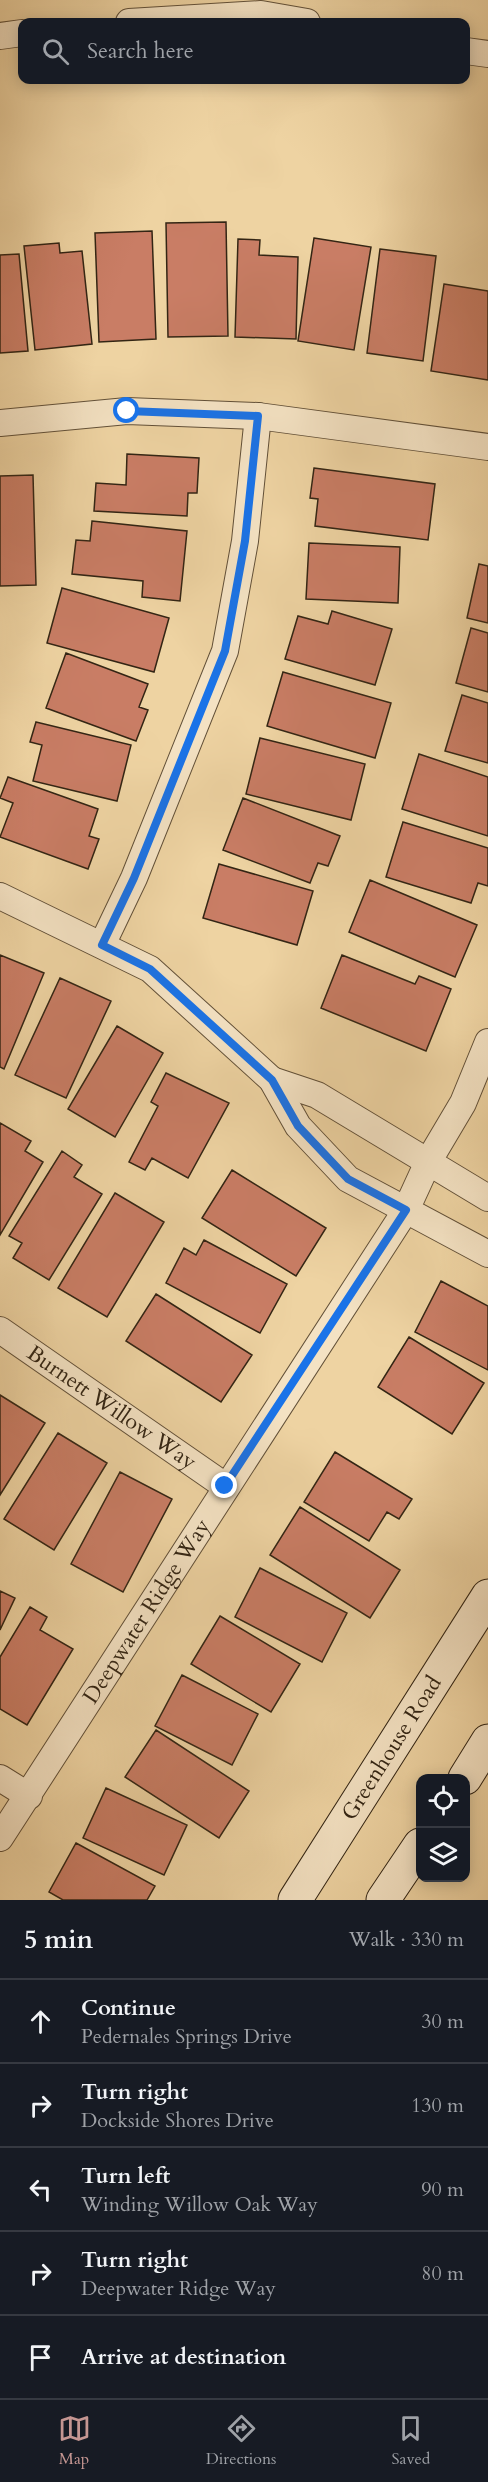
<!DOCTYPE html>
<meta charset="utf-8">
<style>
:root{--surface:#171b24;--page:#20242c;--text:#f1f3f6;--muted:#9ea1a6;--line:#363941;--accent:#c59692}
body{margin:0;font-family:Cardo,serif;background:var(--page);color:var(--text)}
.controls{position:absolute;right:18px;bottom:18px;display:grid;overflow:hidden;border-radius:12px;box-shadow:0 3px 15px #0003}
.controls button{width:54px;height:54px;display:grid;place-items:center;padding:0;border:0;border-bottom:2px solid var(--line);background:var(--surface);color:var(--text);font:30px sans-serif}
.stop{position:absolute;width:18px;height:18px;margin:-14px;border:4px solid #1a73e8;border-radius:50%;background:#fff}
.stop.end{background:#1a73e8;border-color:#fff;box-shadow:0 2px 6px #0008}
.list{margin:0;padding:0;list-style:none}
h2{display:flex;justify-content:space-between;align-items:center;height:78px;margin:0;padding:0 24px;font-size:26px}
h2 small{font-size:20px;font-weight:400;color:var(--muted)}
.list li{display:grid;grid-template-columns:39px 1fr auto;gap:18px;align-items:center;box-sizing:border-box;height:84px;padding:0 24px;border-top:2px solid var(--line)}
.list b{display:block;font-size:22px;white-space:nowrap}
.list p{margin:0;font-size:20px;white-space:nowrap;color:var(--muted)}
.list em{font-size:20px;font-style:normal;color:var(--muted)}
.icon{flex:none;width:33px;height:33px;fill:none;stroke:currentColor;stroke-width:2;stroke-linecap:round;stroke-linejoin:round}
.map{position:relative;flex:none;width:488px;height:1900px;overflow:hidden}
.search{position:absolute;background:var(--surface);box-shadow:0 3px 15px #0003;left:18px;right:18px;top:18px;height:66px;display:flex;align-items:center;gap:15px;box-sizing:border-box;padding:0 21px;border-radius:12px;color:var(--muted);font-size:22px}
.sheet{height:498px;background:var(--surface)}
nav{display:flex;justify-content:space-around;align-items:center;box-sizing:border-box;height:84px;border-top:2px solid var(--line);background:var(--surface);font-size:16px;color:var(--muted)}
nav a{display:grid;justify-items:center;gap:3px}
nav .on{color:var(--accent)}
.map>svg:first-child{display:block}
</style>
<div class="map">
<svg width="488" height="1900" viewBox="0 0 488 1900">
<rect width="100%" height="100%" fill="#eed3a2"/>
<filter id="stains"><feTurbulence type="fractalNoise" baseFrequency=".00333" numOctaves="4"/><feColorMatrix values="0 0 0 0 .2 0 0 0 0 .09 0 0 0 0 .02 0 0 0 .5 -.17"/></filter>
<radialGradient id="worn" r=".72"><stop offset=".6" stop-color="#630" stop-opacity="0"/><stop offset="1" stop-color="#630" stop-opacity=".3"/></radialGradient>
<!-- building -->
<path fill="#c97d65" stroke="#332514" stroke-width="1.5" d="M226,222L228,336L168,337L166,223Z
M152,231L156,339L99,342L95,233Z
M314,238L371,247L354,350L298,341Z
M238,239L260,240L259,255L298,257L296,339L235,337Z
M59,243L60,253L82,251L92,344L35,350L24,246Z
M380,249L436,256L423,361L367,353Z
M19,254L28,351L0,353V255Z
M444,284L488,291V380L431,371Z
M127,454L199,458L197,493H188L187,516L94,511L96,483L126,485Z
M314,468L435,484L428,540L315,526L318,499L310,498Z
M33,475L36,585L0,586V476Z
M92,521L187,531L180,601L142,597L143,581L72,574L76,540L90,541Z
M309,543L400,547L398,603L306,599Z
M479,564L488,566V623L467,618Z
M62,588L169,618L154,672L47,643Z
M332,611L392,629L375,685L285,659L298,616L328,624Z
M471,628L488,633V692L456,683Z
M66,653L148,684L139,707L148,710L136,741L46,708Z
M283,672L391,703L375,758L267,726Z
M462,695L488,703V763L445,751Z
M36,722L131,745L117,801L33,781L42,745L30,742Z
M260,738L365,764L351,820L246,794Z
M419,754L488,777V836L402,809Z
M8,777L98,809L89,836L99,839L88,869L0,837L13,803L0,798Z
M243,798L340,836L328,866L318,863L310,883L223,850Z
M403,822L488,848V886L478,883L471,903L386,877Z
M219,864L313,891L297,945L203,918Z
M370,880L477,925L455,977L349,932Z
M0,955L44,973L4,1069L0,1067Z
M342,955L415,984L419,976L451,989L426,1051L321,1008Z
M60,978L111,1001L66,1098L15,1075Z
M117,1026L163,1053L115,1137L68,1109Z
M166,1073L229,1103L188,1178L152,1158L145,1170L129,1162L158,1106L151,1102Z
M0,1123L31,1141L25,1151L43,1162L0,1235Z
M62,1151L82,1165L74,1177L102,1194L49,1280L13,1258L22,1243L9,1236Z
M232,1170L326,1228L296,1276L202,1218Z
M115,1193L164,1222L107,1317L58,1288Z
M204,1240L287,1284L260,1333L166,1283L184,1248L196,1255Z
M441,1281L488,1306V1370L415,1332Z
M156,1294L252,1355L221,1402L126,1341Z
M409,1337L484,1383L452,1434L378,1387Z
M0,1395L45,1423L0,1495Z
M58,1433L107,1463L54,1550L4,1519Z
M335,1452L412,1499L399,1519L387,1512L369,1541L304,1502Z
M120,1472L172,1499L123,1592L71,1564Z
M300,1507L400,1570L370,1618L270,1555Z
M260,1568L347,1613L322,1662L235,1617Z
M0,1591L15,1598L0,1630Z
M30,1607L47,1617L40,1630L73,1649L27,1725L0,1709V1657Z
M220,1616L300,1664L271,1712L191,1664Z
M182,1675L258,1714L232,1765L155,1726Z
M156,1730L249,1791L219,1838L125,1777Z
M106,1788L187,1825L164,1875L83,1838Z
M76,1843L155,1886L147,1900H63L49,1892Z"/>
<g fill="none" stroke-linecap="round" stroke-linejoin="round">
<!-- street casing -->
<g stroke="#625038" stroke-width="28">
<g id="street">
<path d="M129,22L261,14L307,22"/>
<path d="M0,36L22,33"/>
<path d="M466,51L488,54"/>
<path d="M0,423L127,411L258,416L488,447"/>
<path d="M0,896L150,969L272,1080L298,1126L348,1179L488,1254"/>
<path d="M102,945L134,878L225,651L245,541L258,416"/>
<path d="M272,1080L317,1095L488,1198"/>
<path id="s1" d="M0,1330L225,1486"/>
<path d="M0,1778L29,1796"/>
<path id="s2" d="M0,1838L406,1210L428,1162L463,1103L488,1042"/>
</g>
</g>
<!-- secondary casing -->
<g stroke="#332514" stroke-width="35">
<g id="secondary">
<path d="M465,1778L488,1741"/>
<path id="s3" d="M295,1900L488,1596"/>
<path d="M383,1900L420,1845"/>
</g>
</g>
<!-- street -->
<use href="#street" stroke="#f4e2c3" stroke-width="26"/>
<!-- secondary -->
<use href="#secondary" stroke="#f4e2c3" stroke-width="33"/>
</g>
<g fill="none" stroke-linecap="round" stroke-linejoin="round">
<!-- route -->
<path stroke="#1a73e8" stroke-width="8" d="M127,411L258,416L245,541L225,651L134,878L102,945L150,969L272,1080L298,1126L348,1179L406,1210L225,1486"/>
</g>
<g text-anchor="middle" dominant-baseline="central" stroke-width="4.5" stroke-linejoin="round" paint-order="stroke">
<!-- street labels -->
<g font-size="22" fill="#332514" stroke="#f4e2c3">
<text stroke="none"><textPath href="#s1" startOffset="136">Burnett Willow Way</textPath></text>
<text stroke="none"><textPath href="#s2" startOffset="270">Deepwater Ridge Way</textPath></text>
<text stroke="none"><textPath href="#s3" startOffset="180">Greenhouse Road</textPath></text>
</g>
</g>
<rect width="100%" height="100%" filter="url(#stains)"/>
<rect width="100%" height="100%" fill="url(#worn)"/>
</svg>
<div class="controls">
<button><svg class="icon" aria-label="locate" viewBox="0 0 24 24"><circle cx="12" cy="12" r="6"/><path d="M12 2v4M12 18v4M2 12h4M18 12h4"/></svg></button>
<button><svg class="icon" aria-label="layers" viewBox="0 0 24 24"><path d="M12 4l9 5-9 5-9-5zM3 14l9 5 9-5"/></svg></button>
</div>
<div class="stop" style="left:127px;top:411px"></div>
<div class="stop end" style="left:225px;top:1486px"></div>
<div class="search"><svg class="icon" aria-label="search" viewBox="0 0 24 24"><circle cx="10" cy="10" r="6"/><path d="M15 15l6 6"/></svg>Search here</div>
</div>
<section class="sheet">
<h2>5 min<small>Walk · 330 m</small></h2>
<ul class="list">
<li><svg class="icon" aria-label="ahead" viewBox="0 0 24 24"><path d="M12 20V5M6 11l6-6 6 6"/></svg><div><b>Continue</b><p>Pedernales Springs Drive</p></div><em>30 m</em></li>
<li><svg class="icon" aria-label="right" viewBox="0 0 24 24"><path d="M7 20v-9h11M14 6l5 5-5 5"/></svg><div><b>Turn right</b><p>Dockside Shores Drive</p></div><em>130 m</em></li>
<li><svg class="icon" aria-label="left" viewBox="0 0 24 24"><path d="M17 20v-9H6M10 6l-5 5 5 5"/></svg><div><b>Turn left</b><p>Winding Willow Oak Way</p></div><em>90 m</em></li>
<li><svg class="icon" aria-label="right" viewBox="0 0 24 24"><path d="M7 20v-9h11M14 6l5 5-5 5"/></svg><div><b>Turn right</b><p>Deepwater Ridge Way</p></div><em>80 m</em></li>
<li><svg class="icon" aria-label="arrive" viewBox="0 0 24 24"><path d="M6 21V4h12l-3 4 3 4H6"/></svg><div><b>Arrive at destination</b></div></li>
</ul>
</section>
<nav>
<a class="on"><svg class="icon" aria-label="map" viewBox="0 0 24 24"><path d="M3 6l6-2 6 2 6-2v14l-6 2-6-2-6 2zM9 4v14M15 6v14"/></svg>Map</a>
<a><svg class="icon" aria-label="directions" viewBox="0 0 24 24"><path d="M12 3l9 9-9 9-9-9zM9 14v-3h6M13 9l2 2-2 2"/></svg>Directions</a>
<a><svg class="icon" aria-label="saved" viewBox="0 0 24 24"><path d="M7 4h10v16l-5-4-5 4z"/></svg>Saved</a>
</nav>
